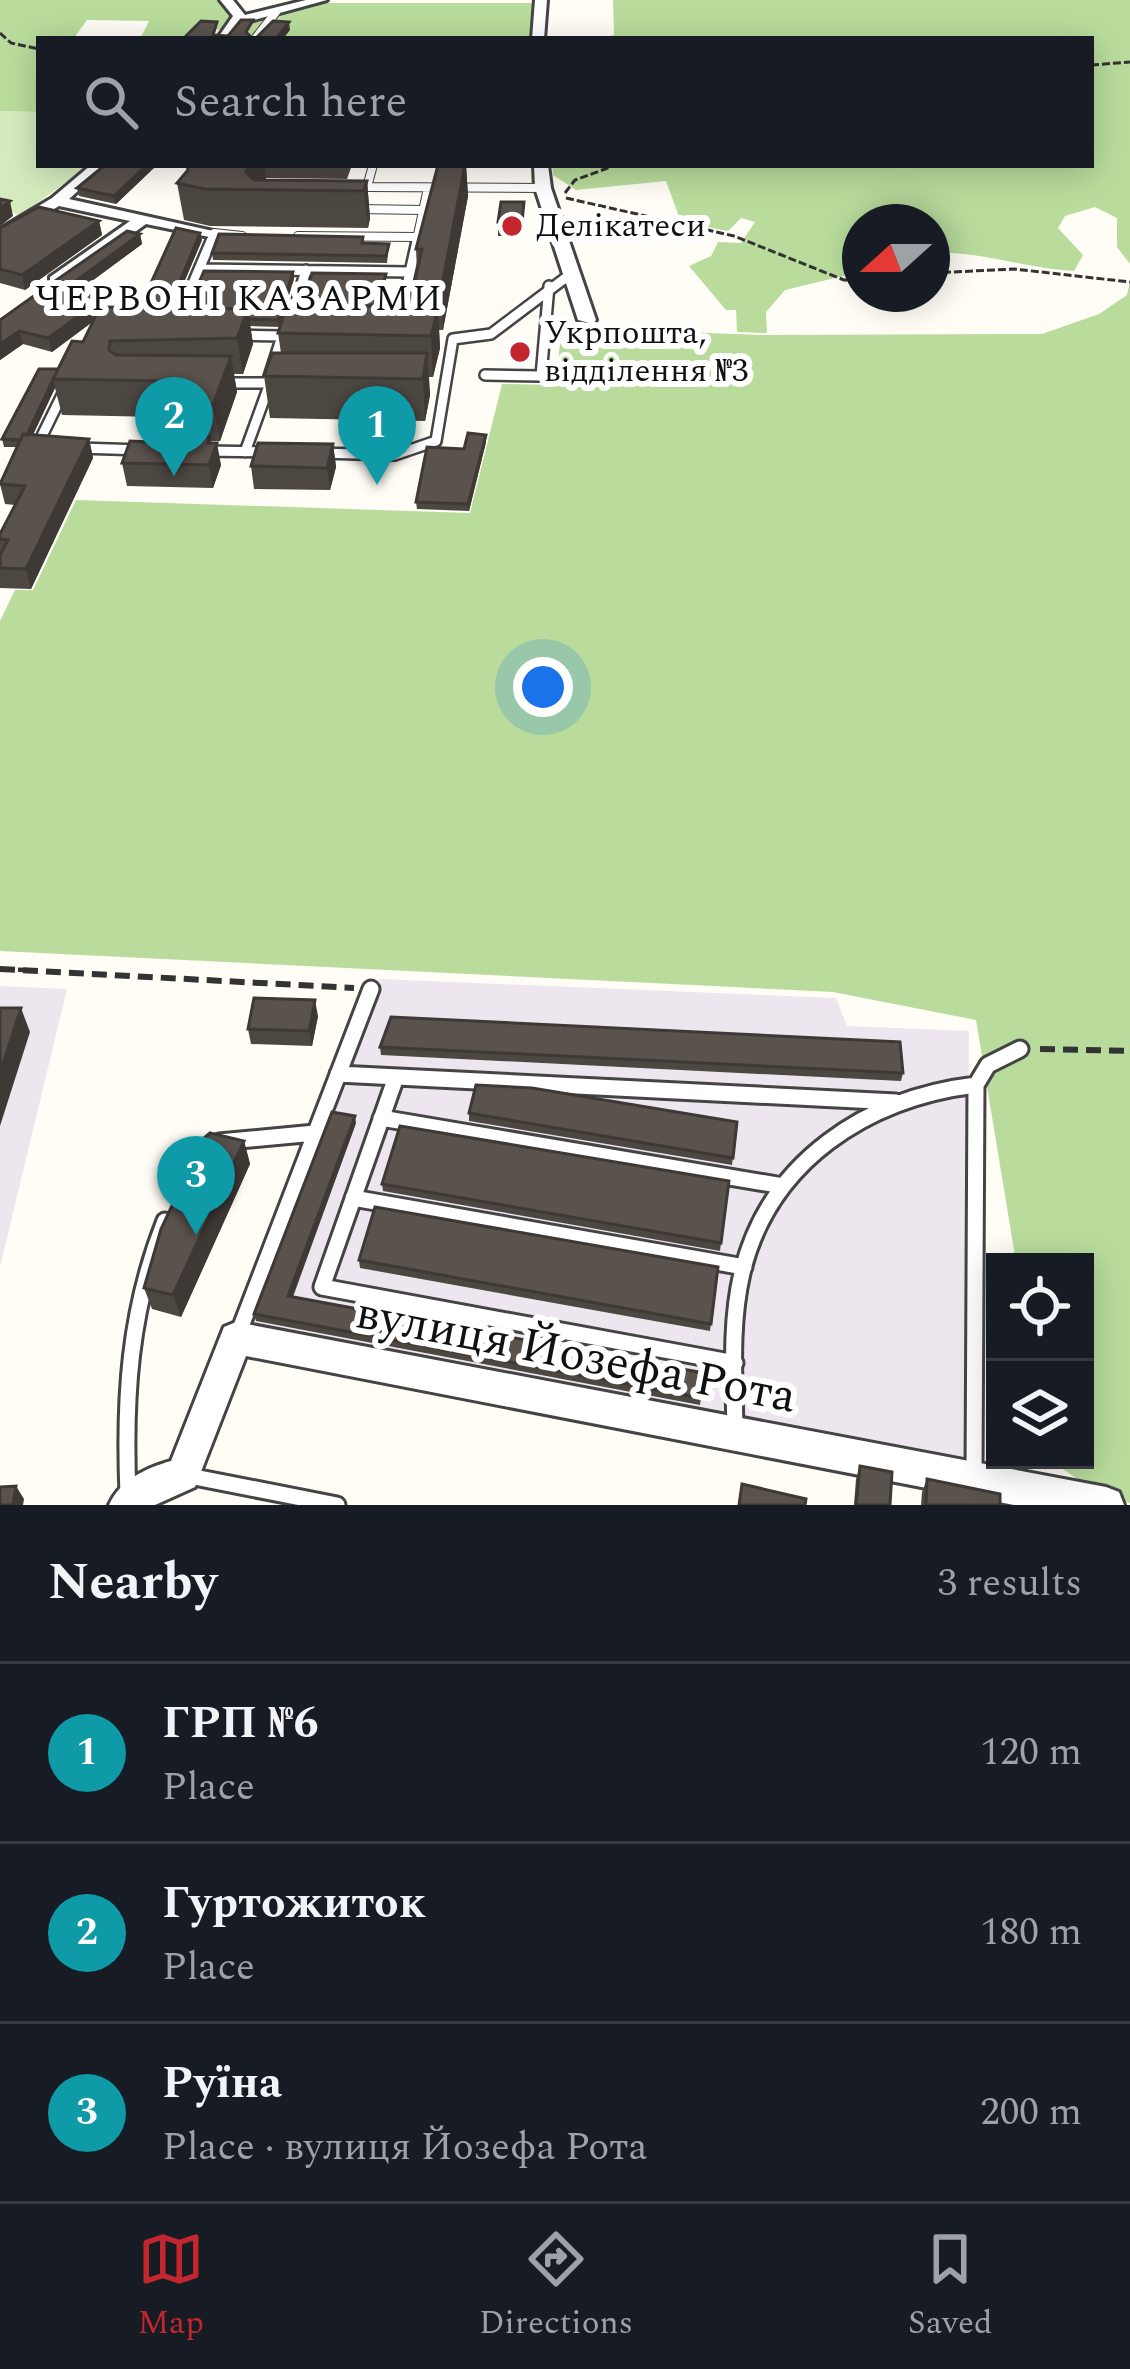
<!DOCTYPE html>
<meta charset="utf-8">
<style>
:root{--surface:#171b24;--page:#20242c;--text:#f1f3f6;--muted:#9ea1a6;--line:#363941;--accent:#c4262e}
body{margin:0;font-family:Spectral,serif;background:var(--page);color:var(--text)}
.controls{position:absolute;right:36px;bottom:36px;display:grid;overflow:hidden;border-radius:0px;box-shadow:0 6px 30px #0003}
.controls button{width:108px;height:108px;display:grid;place-items:center;padding:0;border:0;border-bottom:3px solid var(--line);background:var(--surface);color:var(--text);font:60px sans-serif}
.compass{position:absolute;left:842px;top:204px;width:108px;height:108px;border-radius:50%;background:var(--surface);box-shadow:0 6px 30px #0003;rotate:249deg}
.you{position:absolute;left:543px;top:687px;width:42px;height:42px;margin:-30px;border:9px solid #fff;border-radius:50%;background:#1a73e8;box-shadow:0 0 0 18px #1a73e833}
.badge{display:grid;place-items:center;width:78px;height:78px;border-radius:50%;background:var(--accent);color:#fff;font-size:39px;font-weight:700}
.pin{position:absolute;translate:-50% -99px;filter:drop-shadow(0 3px 6px #0008)}
.pin::after{content:'';position:absolute;top:63px;width:42px;height:36px;background:inherit;clip-path:polygon(0 0,100% 0,50% 100%)}
.list{margin:0;padding:0;list-style:none}
h2{display:flex;justify-content:space-between;align-items:center;height:156px;margin:0;padding:0 48px;font-size:51px}
h2 small{font-size:39px;font-weight:400;color:var(--muted)}
.list li{display:grid;grid-template-columns:78px 1fr auto;gap:36px;align-items:center;box-sizing:border-box;height:180px;padding:0 48px;border-top:3px solid var(--line)}
.list b{display:block;font-size:45px;white-space:nowrap}
.list p{margin:0;font-size:39px;white-space:nowrap;color:var(--muted)}
.list em{font-size:39px;font-style:normal;color:var(--muted)}
.icon{flex:none;width:66px;height:66px;fill:none;stroke:currentColor;stroke-width:2;stroke-linecap:round;stroke-linejoin:round}
.map{position:relative;flex:none;width:1130px;height:1505px;overflow:hidden}
.search{position:absolute;background:var(--surface);box-shadow:0 6px 30px #0003;left:36px;right:36px;top:36px;height:132px;display:flex;align-items:center;gap:30px;box-sizing:border-box;padding:0 42px;border-radius:0px;color:var(--muted);font-size:45px}
.sheet{height:696px;background:var(--surface)}
nav{display:flex;justify-content:space-around;align-items:center;box-sizing:border-box;height:168px;border-top:3px solid var(--line);background:var(--surface);font-size:33px;color:var(--muted)}
nav a{display:grid;justify-items:center;gap:6px}
nav .on{color:var(--accent)}
.map>svg:first-child{display:block}
</style>
<div class="map">
<svg width="1130" height="1505" viewBox="0 0 1130 1505">
<rect width="100%" height="100%" fill="#fffdf5"/>
<!-- industrial -->
<path fill="#eee6ef" d="M379,979L836,998L847,1026L969,1031L966,1471L262,1338L251,1315Z
M0,986L67,989L0,1267Z"/>
<!-- green -->
<path fill="#d5ebbd" d="M0,111L39,112V165H89L21,215L0,210Z"/>
<!-- forest -->
<path fill="#b9dc9c" d="M0,0H218L234,17L224,30L202,28L191,39H140L149,21L87,20L73,39H39V112L0,111Z
M613,0H1130V264L1117,247V218L1095,207L1065,216L1058,228L1083,255L1074,271C1026,269 978,250 932,253V222H860V272L785,290L766,312L767,333L737,332L736,310H726L689,266L711,256L718,242L741,243L755,222L741,218L728,231L681,222L666,181L576,190L553,175L552,165H1091V39H599L614,35Z
M318,3H533L531,39H229L244,22Z
M1130,281V1503L1108,1499L1049,1460H1085V1262H1016L976,1020L833,992L0,951V621L15,590H33L76,500L470,513L502,384L555,385L562,328L765,335L1042,334L1099,314L1127,295Z"/>
<g fill="none" stroke-linecap="round" stroke-linejoin="round">
<!-- service-far2 casing -->
<g stroke="#444" stroke-width="10">
<path id="service-far2" d="M255,39L276,12
M373,165L367,187L543,188
M358,209L423,210
M298,236L417,237
M210,244L214,233L242,236
M416,244L428,188"/>
</g>
<!-- service-far1 casing -->
<g stroke="#444" stroke-width="14">
<path id="service-far1" d="M199,269L409,272
M292,318L306,270
M177,321L211,241
M399,321L417,241
M235,335L282,336
M485,375L541,376L549,286
M222,383H267L282,336H288
M37,446L65,389
M79,448L143,450
M205,451L269,452
M245,452L270,383
M319,453L395,455L436,441L453,339L491,334L572,273"/>
</g>
<!-- service casing -->
<g stroke="#444" stroke-width="21">
<path id="service" d="M338,1074L896,1102
M396,1077L322,1287L735,1363
M381,1118L783,1186
M219,1142L315,1133
M353,1198L744,1267
M237,1337L371,989
M735,1429C734,1377 730,1324 742,1273C769,1161 867,1098 976,1085
M974,1474L976,1085L988,1065L1020,1049
M184,1475L337,1505
M128,1495C124,1399 129,1311 165,1221"/>
</g>
<!-- minor casing -->
<g stroke="#444" stroke-width="6">
<path id="minor" d="M220,0H233L245,15L306,0H327L239,24L229,39H217L233,16Z
M535,0H547L544,39H532Z
M91,165H107L69,199L222,233L214,238L146,224L62,285H50V277L130,221L59,206L0,241V229L52,198Z
M534,165H548L551,188L596,320L593,324L578,320L535,188Z
M236,1322L1106,1487L1119,1492L1124,1505H1014L246,1356L195,1487L155,1505H109C120,1480 146,1468 171,1461L224,1327Z"/>
</g>
<!-- path-far2 -->
<path stroke="#333" stroke-width="3" stroke-dasharray="8 3" stroke-linecap="butt" d="M0,33L11,43L39,49
M1091,65L1130,62
M565,193L575,180L616,165
M566,198L734,236L844,280H860
M932,273L1014,269L1130,282"/>
<!-- path-far1 -->
<path stroke="#333" stroke-width="4.5" stroke-dasharray="12 6" stroke-linecap="butt" d="M0,969L26,970"/>
<!-- path -->
<path stroke="#333" stroke-width="6" stroke-dasharray="15 8" stroke-linecap="butt" d="M0,969L354,988
M1040,1049L1130,1051"/>
<!-- service-far2 -->
<use href="#service-far2" stroke="#fff" stroke-width="8"/>
<!-- service-far1 -->
<use href="#service-far1" stroke="#fff" stroke-width="9"/>
<!-- service -->
<use href="#service" stroke="#fff" stroke-width="15"/>
<!-- minor -->
<use href="#minor" fill="#fff" fill-rule="evenodd"/>
</g>
<!-- wall -->
<path fill="#4d4742" d="M105,165H157L116,204L79,196L77,188Z
M187,165H352L347,179L266,178L265,180L367,181L370,218L368,228L210,226L184,220L177,183L188,171Z
M438,165H466L468,196L443,330H439L440,348L433,377H429L430,395L425,421L270,418L264,376L281,353L278,333L302,305L386,274V281L381,306L415,307L413,289L417,271L416,249Z
M524,202L522,236H498V222Z
M99,221L102,235L25,290L0,283V228Z
M140,234L142,244L77,292L105,307H140L202,240L173,308H188L293,272L294,279L279,327L250,326L253,344L243,374H234L237,392L220,441H211L221,465L213,488L127,486L122,463L152,442L165,436L161,417L62,415L55,388L33,435L89,439L93,458L31,589L0,588V534L15,505L5,504L0,484L17,447H4L2,439L58,369L83,342L93,321L52,352L23,344L0,360V320Z
M363,237L364,243L389,244L387,263L213,260L212,253Z
M486,435V442L469,511L417,509L416,502Z
M333,444L336,467L330,490L254,489L251,466Z
M318,1016L312,1046L251,1044L248,1029Z
M380,1047L903,1073L901,1081L381,1055Z
M469,1113L737,1122L732,1165L469,1121Z
M356,1123L293,1297L704,1373L700,1405L256,1321L254,1314Z
M244,1141L250,1164L181,1317L152,1309L144,1288Z
M729,1181L720,1251L383,1191L382,1184Z
M359,1260L718,1267L710,1331L360,1268Z
M860,1466L890,1505H854L856,1479Z
M927,1479L1000,1505H921L922,1492Z"/>
<!-- shaded-wall -->
<path fill="#3f3936" d="M289,22L290,30L283,39H276Z
M147,165H157L116,204L114,196Z
M249,165H264L266,178L260,190L246,172Z
M465,165H466L468,196L443,330L441,290Z
M367,181L370,218L368,228L364,191Z
M10,201L13,216L0,226V209Z
M99,221L102,235L25,290L22,275Z
M200,233L202,240L166,325L165,318Z
M140,234L142,244L66,300L64,290Z
M293,272L294,279L279,327L278,320Z
M103,298L106,312L52,352L48,338Z
M438,307L440,348L433,377L431,336Z
M248,309L253,344L243,374L237,338Z
M19,331L23,344L0,360V344Z
M427,353L430,395L425,421L423,379Z
M231,356L237,392L220,441L213,405Z
M53,380L55,388L27,447L25,440Z
M486,435V442L469,511L468,504Z
M210,437L213,454L217,443L221,465L213,488L209,465L208,443Z
M89,439L93,458L31,589L26,569Z
M333,444L336,467L330,490L327,468Z
M315,1000L318,1016L312,1046L309,1031Z
M21,1008L30,1032L0,1126V1073Z
M355,1116L356,1123L290,1303L288,1296Z
M244,1141L250,1164L181,1317L173,1295Z
M16,1486L24,1499L23,1505H13Z"/>
<!-- building -->
<path fill="#5a524d" stroke="#3f3936" stroke-width="3" d="M241,20H253L246,32L253,39H183L201,21L217,22L213,35L228,36Z
M273,21L289,22L276,39H255Z
M105,165H147L114,196L77,188Z
M187,165H249L246,172L254,180L367,181L364,191L204,189L177,183L188,170Z
M438,165H465L441,290L413,289L422,249H416Z
M0,199L10,201L0,209Z
M501,202H524L522,222H498Z
M39,207L99,221L22,275L0,269V228Z
M176,228L200,233L169,308L140,307Z
M127,231L140,234L65,289L48,286Z
M219,234L363,237L362,243L389,244L386,256L212,253Z
M204,271L293,272L278,320L249,319L248,309L188,308Z
M312,273L386,274L378,306L302,305Z
M49,285L103,298L48,338L19,331L0,344V320Z
M287,305L438,307L431,336L278,333Z
M100,307L248,309L237,338L110,341L109,350L116,355L231,356L213,405L159,404L168,381L53,379L72,341L83,342Z
M272,353H427L423,379L264,376Z
M39,369H58L27,435L23,434L21,440L2,439Z
M468,433L486,435L468,504L416,502L427,447L464,449Z
M23,434L89,439L26,569L0,568V555L8,540L0,539V534L25,486L0,484Z
M155,436L210,437L208,443H217L209,465L122,463L130,441L152,442Z
M258,443L333,444L327,468L251,466Z
M254,998L315,1000L309,1031L248,1029Z
M0,1008H21L0,1073Z
M391,1017L900,1042L903,1073L380,1047Z
M476,1085L532,1088L737,1122L733,1158L469,1113Z
M332,1112L355,1116L288,1296L704,1373L701,1398L254,1314Z
M400,1126L729,1181L721,1243L382,1184Z
M210,1133L244,1141L173,1295L144,1288L161,1229L204,1138Z
M375,1207L718,1267L711,1324L359,1260Z
M860,1466L892,1472L890,1505H856Z
M927,1479L1000,1494V1505H926Z
M742,1484L806,1499L805,1505H739Z
M16,1486L13,1505H0V1487Z"/>
<!-- markers -->
<g fill="#c4262e" stroke="#fff" stroke-width="4.5">
<circle cx="512" cy="226" r="12"/>
<circle cx="520" cy="352" r="12"/>
</g>
<g text-anchor="middle" dominant-baseline="central" stroke-width="12" stroke-linejoin="round" paint-order="stroke">
<!-- far-poi labels -->
<g font-size="33" fill="#111" stroke="#fff" text-anchor="start">
<text x="536" y="226">Делікатеси</text>
<text x="544" y="333">Укрпошта,<tspan x="544" dy="38">відділення №3</tspan></text>
</g>
<!-- far-neighbourhood labels -->
<g font-size="36" letter-spacing="3" fill="#111" stroke="#fff">
<text x="240" y="299">ЧЕРВОНІ КАЗАРМИ</text>
</g>
<!-- near-street labels -->
<g font-size="48" fill="#111" stroke="#fff">
<text transform="translate(576 1355) rotate(11)">вулиця Йозефа Рота</text>
</g>
</g>
</svg>
<div class="controls">
<button><svg class="icon" aria-label="locate" viewBox="0 0 24 24"><circle cx="12" cy="12" r="6"/><path d="M12 2v4M12 18v4M2 12h4M18 12h4"/></svg></button>
<button><svg class="icon" aria-label="layers" viewBox="0 0 24 24"><path d="M12 4l9 5-9 5-9-5zM3 14l9 5 9-5"/></svg></button>
</div>
<svg class="compass" viewBox="-18 -18 36 36"><path d="M0-13l5 13h-10z" fill="#e53935"/><path d="M0 13l5-13h-10z" fill="#9ea1a6"/></svg>
<div class="you"></div>
<div class="pin badge" style="left:377px;top:485px;background:#0f9aa8">1</div>
<div class="pin badge" style="left:174px;top:476px;background:#0f9aa8">2</div>
<div class="pin badge" style="left:196px;top:1235px;background:#0f9aa8">3</div>
<div class="search"><svg class="icon" aria-label="search" viewBox="0 0 24 24"><circle cx="10" cy="10" r="6"/><path d="M15 15l6 6"/></svg>Search here</div>
</div>
<section class="sheet">
<h2>Nearby<small>3 results</small></h2>
<ul class="list">
<li><span class="badge" style="background:#0f9aa8">1</span><div><b>ГРП №6</b><p>Place</p></div><em>120 m</em></li>
<li><span class="badge" style="background:#0f9aa8">2</span><div><b>Гуртожиток</b><p>Place</p></div><em>180 m</em></li>
<li><span class="badge" style="background:#0f9aa8">3</span><div><b>Руїна</b><p>Place · вулиця Йозефа Рота</p></div><em>200 m</em></li>
</ul>
</section>
<nav>
<a class="on"><svg class="icon" aria-label="map" viewBox="0 0 24 24"><path d="M3 6l6-2 6 2 6-2v14l-6 2-6-2-6 2zM9 4v14M15 6v14"/></svg>Map</a>
<a><svg class="icon" aria-label="directions" viewBox="0 0 24 24"><path d="M12 3l9 9-9 9-9-9zM9 14v-3h6M13 9l2 2-2 2"/></svg>Directions</a>
<a><svg class="icon" aria-label="saved" viewBox="0 0 24 24"><path d="M7 4h10v16l-5-4-5 4z"/></svg>Saved</a>
</nav>
